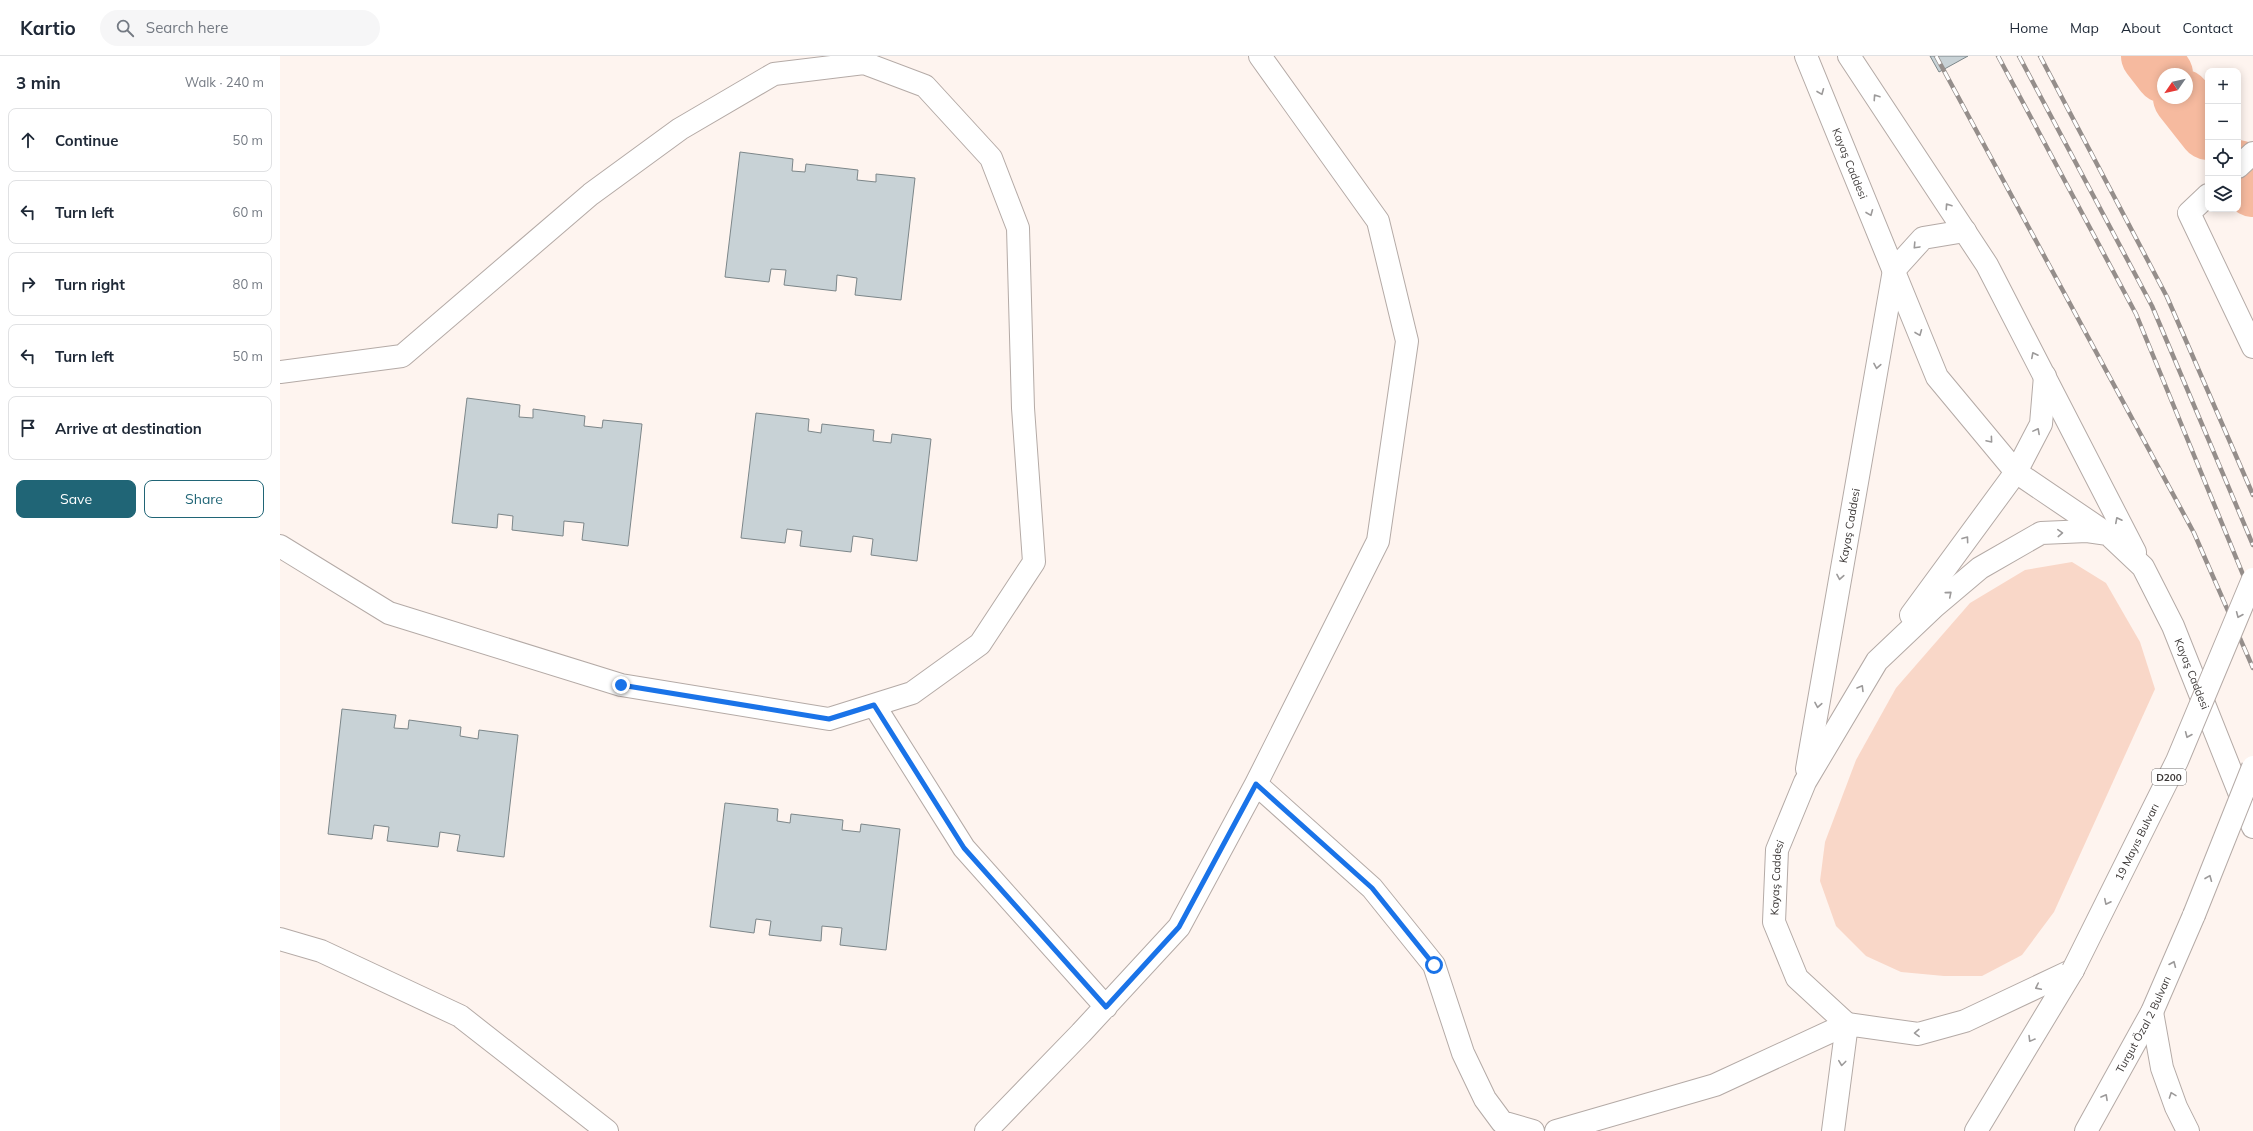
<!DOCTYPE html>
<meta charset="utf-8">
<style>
:root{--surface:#fff;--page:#f6f6f7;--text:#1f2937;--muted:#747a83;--line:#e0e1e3;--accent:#206576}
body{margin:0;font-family:Mulish,sans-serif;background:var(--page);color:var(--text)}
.controls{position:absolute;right:12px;top:12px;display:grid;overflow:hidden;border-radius:8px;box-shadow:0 2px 10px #0003}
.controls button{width:36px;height:36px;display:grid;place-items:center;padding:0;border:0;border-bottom:1px solid var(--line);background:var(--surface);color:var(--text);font:20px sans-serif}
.compass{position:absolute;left:1877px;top:12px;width:36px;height:36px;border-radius:50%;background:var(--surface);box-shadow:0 2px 10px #0003;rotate:236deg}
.stop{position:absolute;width:12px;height:12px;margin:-9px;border:3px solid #1a73e8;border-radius:50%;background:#fff}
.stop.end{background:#1a73e8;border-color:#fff;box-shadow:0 1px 4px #0008}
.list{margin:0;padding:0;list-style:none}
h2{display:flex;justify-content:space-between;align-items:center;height:52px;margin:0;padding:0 16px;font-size:17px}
h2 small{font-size:13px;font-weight:400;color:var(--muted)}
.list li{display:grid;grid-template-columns:26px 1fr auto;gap:12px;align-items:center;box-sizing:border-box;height:64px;margin:0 8px 8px;padding:0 8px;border:1px solid var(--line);border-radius:8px}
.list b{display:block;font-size:15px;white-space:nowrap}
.list em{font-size:13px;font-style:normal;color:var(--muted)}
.actions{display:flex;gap:8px;padding:12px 16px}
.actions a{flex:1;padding:9px 0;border:1px solid var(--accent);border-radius:8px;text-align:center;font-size:14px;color:var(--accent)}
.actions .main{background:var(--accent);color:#fff}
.icon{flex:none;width:22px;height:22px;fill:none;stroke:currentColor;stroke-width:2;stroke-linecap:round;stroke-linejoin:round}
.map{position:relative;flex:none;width:1973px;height:1075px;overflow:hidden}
header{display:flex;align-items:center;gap:24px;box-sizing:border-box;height:56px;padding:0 20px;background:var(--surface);border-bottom:1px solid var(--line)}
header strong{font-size:19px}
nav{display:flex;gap:22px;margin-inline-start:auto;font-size:14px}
.search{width:280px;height:36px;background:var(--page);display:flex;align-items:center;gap:10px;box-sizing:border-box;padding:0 14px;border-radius:22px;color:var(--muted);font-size:15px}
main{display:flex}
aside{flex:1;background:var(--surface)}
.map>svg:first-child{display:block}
</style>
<header>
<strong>Kartio</strong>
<div class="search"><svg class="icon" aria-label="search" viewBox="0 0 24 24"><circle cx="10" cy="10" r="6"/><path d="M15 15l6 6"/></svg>Search here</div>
<nav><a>Home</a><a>Map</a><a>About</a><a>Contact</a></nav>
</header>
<main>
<aside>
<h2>3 min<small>Walk · 240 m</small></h2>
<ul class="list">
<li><svg class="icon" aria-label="ahead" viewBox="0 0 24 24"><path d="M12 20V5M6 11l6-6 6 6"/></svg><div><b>Continue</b></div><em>50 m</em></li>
<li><svg class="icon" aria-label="left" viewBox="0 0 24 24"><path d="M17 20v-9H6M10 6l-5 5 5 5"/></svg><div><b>Turn left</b></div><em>60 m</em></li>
<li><svg class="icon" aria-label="right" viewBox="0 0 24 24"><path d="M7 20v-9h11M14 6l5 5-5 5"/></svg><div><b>Turn right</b></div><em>80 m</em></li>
<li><svg class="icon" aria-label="left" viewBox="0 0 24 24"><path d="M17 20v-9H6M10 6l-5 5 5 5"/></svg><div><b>Turn left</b></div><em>50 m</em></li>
<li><svg class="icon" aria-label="arrive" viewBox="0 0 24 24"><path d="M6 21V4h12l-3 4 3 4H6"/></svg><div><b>Arrive at destination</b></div></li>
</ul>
<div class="actions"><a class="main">Save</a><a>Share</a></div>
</aside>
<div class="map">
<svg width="1973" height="1075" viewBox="0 0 1973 1075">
<rect width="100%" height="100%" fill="#fef4ef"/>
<!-- green -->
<path fill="#f9d7c8" d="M1792,506L1826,527L1860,586L1875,633L1774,856L1742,899L1702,920H1664L1621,916L1586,900L1556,870L1540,825L1545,786L1576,704L1616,632L1690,547L1745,514Z"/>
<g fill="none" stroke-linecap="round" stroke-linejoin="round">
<!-- river -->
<path stroke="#f6ba9f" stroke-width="58" d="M1870,0L1884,18
M1902,42L1928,75
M1958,113L1973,132"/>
</g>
<!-- building -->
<path fill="#c8d2d6" stroke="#7c8689" d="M1650,0H1688L1659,16Z
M460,96L513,103L512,115L525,116L526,108L578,114L577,124L596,126V118L635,122L621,244L575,239L577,222L557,219L556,235L504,229L506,214L491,213L489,226L445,221Z
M187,342L240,349L239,361L253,362V353L305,360L304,370L322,372L323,364L362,368L348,490L302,484L304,467L284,465L283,480L232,474L233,460L218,458L217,472L172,467Z
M476,357L529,363L528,375L541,377L542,368L594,374L593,385L611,387L612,378L651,383L637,505L591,499L593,483L573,480L571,496L520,490L522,475L507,473L505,487L461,482Z
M62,653L116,659L114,672L128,673L129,664L181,671L180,680L198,683L199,674L238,679L224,801L177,795L180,779L160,776L158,791L107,785L109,771L94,769L92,783L48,778Z
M445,747L498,753L497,765L510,767L511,758L563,764L562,774L580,776L581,768L620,773L606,894L560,889L562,872L542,870L541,885L489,879L491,865L476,863L474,877L430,871Z"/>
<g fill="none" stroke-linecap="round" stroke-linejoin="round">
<!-- minor casing -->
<g stroke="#b4aaa6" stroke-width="24">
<path id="minor" d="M1958,111L1973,97
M1928,139L1909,157L1973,291
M0,316L122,300L311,138L400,73L494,18L584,7L645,30L711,102L738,172L743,352L754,506L700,588L632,637L549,663L341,629L109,557L0,490
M594,649L684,792L826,951
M976,728L1098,485L1127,285L1098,165L980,0
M0,883L41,895L180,960L327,1075
M706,1075L801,977L899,871L976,728L1092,832L1154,909L1183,997L1205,1043L1222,1066L1253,1075
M1276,1075L1435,1029L1567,968"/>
</g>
<!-- tertiary casing -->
<g stroke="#b4aaa6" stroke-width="24">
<g id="tertiary">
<path id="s1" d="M1526,0L1657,321L1736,416L1826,477"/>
<path d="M1569,0L1707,209L1855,496"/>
<path d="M1631,559L1736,416L1761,368L1765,320"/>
<path id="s2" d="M1527,713L1614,214L1643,182L1685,175"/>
<path id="s3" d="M1567,968L1517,922L1494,866L1497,794L1525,726L1597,605L1655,550L1700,512L1761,477L1807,475L1828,478L1863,511L1893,570L1973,771"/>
</g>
</g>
<!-- primary casing -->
<g stroke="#b4aaa6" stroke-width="24">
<path id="primary" d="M1872,956L1882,1012L1896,1051L1908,1075"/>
</g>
<!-- trunk casing -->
<g stroke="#b4aaa6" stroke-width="24">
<g id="trunk">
<path d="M1553,1075L1567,968L1638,978L1685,965L1793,914"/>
<path d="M1696,1075L1793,914"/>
<path id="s4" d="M1806,1075L1872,956L1914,859"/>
</g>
</g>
<!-- minor -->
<use href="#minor" stroke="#fff" stroke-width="22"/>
<!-- tertiary -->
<use href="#tertiary" stroke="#fff" stroke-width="22"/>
<!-- primary -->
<use href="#primary" stroke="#fff" stroke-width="22"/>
<!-- trunk -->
<use href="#trunk" stroke="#fff" stroke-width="22"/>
<!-- rail casing -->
<g stroke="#958e8b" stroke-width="4.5">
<path id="rail" d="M1656,0L1914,477L1973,612
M1718,0L1856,258L1973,543
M1739,0L1872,250L1973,489
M1760,0L1887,241L1973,439"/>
</g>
<!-- rail -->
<use href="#rail" stroke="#fff" stroke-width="3" stroke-dasharray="9" stroke-linecap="butt"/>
<!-- trunk-bridge casing -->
<g stroke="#b4aaa6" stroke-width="24" stroke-linecap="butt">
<g id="trunk-bridge">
<path d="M1914,859L1973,711"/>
<path id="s5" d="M1793,914L1897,705L1973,523"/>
</g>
</g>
<!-- trunk-bridge -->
<use href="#trunk-bridge" stroke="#fff" stroke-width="22"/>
</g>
<!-- one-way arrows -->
<defs><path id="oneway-chevron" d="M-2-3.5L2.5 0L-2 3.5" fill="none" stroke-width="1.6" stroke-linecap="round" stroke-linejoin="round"/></defs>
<g stroke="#9c9a9a">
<use href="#oneway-chevron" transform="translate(1541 36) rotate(68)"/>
<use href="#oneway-chevron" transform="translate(1596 41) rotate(-124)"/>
<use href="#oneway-chevron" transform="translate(1668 150) rotate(-124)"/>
<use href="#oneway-chevron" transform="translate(1590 157) rotate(68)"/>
<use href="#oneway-chevron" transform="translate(1636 190) rotate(133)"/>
<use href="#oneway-chevron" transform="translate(1639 277) rotate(68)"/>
<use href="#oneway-chevron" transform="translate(1754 299) rotate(-117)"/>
<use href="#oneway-chevron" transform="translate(1597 310) rotate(100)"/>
<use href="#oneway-chevron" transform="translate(1757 375) rotate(-62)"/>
<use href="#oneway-chevron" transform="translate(1710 384) rotate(50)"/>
<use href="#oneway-chevron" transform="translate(1838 464) rotate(-117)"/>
<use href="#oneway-chevron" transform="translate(1780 477) rotate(-3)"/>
<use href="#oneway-chevron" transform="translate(1686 483) rotate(-54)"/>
<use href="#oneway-chevron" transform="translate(1560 521) rotate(100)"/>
<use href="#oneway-chevron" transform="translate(1669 538) rotate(-40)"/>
<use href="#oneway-chevron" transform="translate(1959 559) rotate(113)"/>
<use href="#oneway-chevron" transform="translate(1581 632) rotate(-59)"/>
<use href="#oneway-chevron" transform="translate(1538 649) rotate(100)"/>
<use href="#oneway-chevron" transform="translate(1908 679) rotate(113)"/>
<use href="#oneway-chevron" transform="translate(1929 822) rotate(-68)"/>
<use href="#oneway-chevron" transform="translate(1827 846) rotate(116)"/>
<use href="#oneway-chevron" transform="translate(1893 908) rotate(-67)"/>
<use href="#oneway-chevron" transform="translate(1758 931) rotate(154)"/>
<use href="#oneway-chevron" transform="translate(1637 977) rotate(178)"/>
<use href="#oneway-chevron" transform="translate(1751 983) rotate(121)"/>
<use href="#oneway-chevron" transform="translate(1562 1007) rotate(97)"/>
<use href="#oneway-chevron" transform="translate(1892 1039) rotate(-110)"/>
<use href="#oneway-chevron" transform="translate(1825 1041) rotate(-61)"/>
</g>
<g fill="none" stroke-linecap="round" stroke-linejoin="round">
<!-- route -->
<path stroke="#1a73e8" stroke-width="5" d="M341,629L549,663L594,649L684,792L826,951L899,871L976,728L1092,832L1154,909"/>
</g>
<g text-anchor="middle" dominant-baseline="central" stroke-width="3.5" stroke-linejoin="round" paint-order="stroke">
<!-- shield labels -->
<rect fill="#fff" stroke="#757272" stroke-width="1" x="1872" y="713" width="34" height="16" rx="3"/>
<g font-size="10" font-weight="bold" fill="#3a3635">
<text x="1889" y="721">D200</text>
</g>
<!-- street labels -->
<g font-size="11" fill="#3a3635" stroke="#fff">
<text stroke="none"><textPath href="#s1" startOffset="116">Kayaş Caddesi</textPath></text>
<text stroke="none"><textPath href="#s2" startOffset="247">Kayaş Caddesi</textPath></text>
<text stroke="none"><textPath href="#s3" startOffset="857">Kayaş Caddesi</textPath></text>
<text stroke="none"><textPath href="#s5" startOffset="143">19 Mayıs Bulvarı</textPath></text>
<text stroke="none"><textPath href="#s3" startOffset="173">Kayaş Caddesi</textPath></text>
<text stroke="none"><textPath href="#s4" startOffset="121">Turgut Özal 2 Bulvarı</textPath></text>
</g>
</g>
</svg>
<div class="controls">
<button>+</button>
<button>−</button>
<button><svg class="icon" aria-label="locate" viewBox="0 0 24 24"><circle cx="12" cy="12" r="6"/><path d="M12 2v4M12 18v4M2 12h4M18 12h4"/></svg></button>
<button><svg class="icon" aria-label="layers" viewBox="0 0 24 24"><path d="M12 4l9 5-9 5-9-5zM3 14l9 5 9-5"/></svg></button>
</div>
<svg class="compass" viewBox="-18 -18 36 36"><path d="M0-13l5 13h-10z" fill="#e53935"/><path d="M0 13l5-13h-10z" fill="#747a83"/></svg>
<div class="stop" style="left:1154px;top:909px"></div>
<div class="stop end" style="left:341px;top:629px"></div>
</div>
</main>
